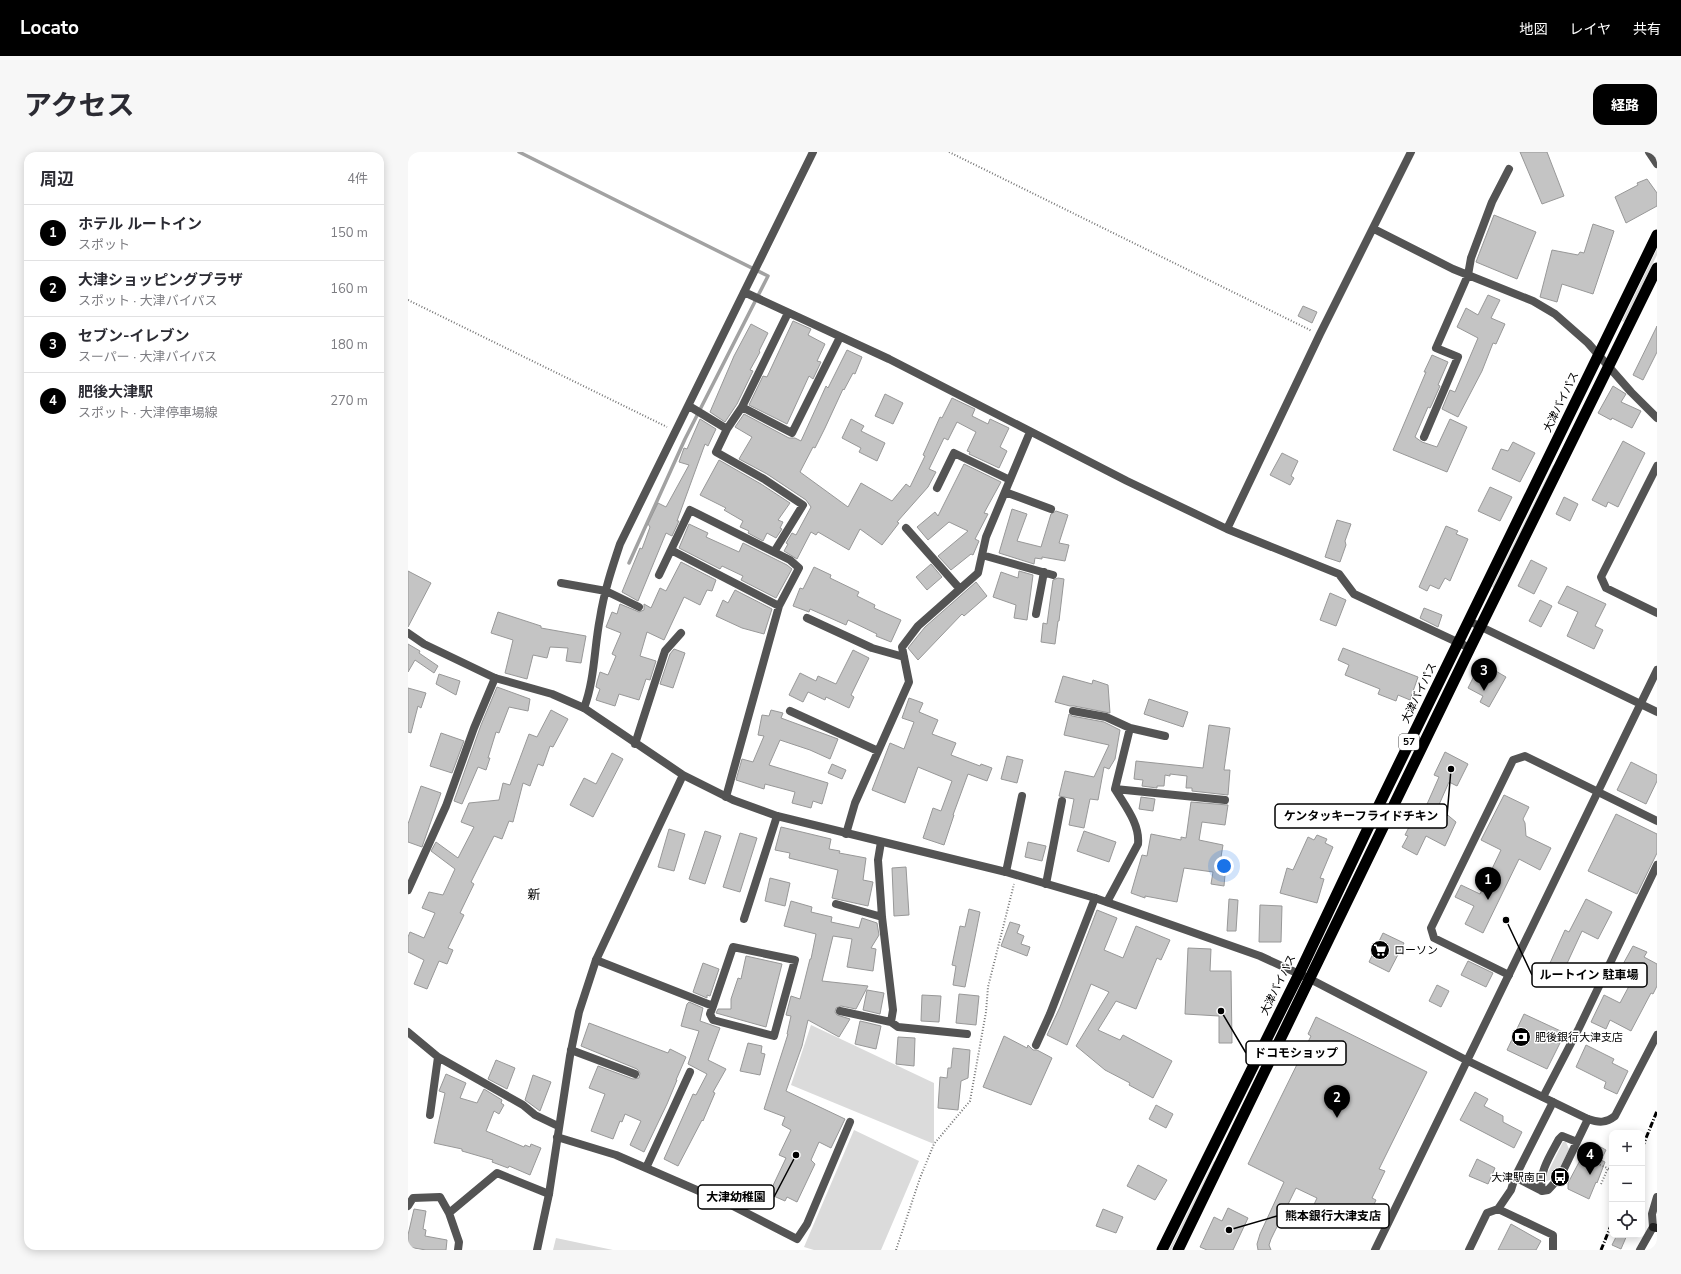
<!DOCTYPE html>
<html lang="ja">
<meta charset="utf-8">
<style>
:root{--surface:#fff;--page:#f7f7f7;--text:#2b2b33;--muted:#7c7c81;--line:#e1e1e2;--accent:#000}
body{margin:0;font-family:"Nunito Sans","Noto Sans JP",sans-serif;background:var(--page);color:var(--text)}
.controls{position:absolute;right:12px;bottom:12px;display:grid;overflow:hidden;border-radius:8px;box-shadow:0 2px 10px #0003}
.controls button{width:36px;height:36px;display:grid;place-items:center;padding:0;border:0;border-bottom:1px solid var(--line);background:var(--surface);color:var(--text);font:20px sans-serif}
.you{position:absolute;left:816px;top:714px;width:14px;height:14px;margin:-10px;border:3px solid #fff;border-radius:50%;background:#1a73e8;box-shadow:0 0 0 6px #1a73e833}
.badge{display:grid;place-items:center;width:26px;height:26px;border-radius:50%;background:var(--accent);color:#fff;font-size:13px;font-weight:700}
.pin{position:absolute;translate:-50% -33px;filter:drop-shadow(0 1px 2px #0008)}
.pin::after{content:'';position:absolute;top:21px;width:14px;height:12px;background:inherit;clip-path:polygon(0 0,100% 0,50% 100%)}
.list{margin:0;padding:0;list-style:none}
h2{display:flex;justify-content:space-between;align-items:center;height:52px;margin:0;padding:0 16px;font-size:17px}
h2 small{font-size:13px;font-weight:400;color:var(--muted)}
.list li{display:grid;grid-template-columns:26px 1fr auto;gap:12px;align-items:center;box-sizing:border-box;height:56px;padding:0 16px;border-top:1px solid var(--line)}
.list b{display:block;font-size:15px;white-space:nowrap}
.list p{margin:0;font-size:13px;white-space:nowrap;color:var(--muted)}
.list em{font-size:13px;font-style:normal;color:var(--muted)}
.icon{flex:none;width:22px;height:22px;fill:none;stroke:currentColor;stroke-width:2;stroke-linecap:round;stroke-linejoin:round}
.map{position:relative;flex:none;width:1249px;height:1098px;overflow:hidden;border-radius:12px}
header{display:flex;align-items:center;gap:24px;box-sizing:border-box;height:56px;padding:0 20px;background:var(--accent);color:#fff}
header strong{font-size:19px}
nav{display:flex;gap:22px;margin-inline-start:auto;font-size:14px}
.intro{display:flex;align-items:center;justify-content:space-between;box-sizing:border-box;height:96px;padding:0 24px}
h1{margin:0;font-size:28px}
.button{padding:10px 18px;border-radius:12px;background:var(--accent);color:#fff;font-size:14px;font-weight:700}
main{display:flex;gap:24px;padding:0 24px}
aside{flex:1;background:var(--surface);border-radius:12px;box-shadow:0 2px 10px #0003}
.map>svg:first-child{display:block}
</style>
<header>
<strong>Locato</strong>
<nav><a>地図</a><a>レイヤ</a><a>共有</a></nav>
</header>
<div class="intro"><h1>アクセス</h1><a class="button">経路</a></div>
<main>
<aside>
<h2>周辺<small>4件</small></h2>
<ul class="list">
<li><span class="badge">1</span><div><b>ホテル ルートイン</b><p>スポット</p></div><em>150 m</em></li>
<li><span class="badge">2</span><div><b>大津ショッピングプラザ</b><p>スポット · 大津バイパス</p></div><em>160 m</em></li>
<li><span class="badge">3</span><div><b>セブン-イレブン</b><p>スーパー · 大津バイパス</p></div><em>180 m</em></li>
<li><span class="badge">4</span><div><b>肥後大津駅</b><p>スポット · 大津停車場線</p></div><em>270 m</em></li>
</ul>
</aside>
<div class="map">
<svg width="1249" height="1098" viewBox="0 0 1249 1098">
<rect width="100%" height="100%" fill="#fff"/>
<!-- green -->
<path fill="#dbdbdb" d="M1249,97V103L1216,170L1214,169Z
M1145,313L1147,314L1146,317L1086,436L1084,435Z
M403,873L526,931V992L383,933Z
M446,978L511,1009L473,1098H406L396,1095Z
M1155,990H1158L1161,997C1156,1006 1149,1030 1137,1029V1026Z
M806,1009L808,1010L763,1098H761Z
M148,1086L205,1098H145Z"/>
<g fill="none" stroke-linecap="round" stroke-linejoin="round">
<!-- stream -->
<path stroke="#a2a2a2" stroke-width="3.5" d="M111,0L360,124L277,287L221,411"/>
</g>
<!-- building -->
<path fill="#c4c4c4" stroke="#989898" d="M1112,0H1139L1156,44L1134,52Z
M1239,27L1249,41V54L1218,71L1207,45L1230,33L1229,31Z
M1086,63L1128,80L1109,127L1068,110Z
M1185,72L1206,79L1185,142L1154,132L1149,150L1132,145L1144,98L1170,103L1172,100L1176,101Z
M1080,143L1092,148L1083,166L1097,172L1088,192L1085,191L1074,219L1050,265L1034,257L1042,238L1047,240L1070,186L1049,175L1058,156L1070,163Z
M895,154L909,160L904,171L890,164Z
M385,169L403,177L400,183L417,192L409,209L413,210L405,227L401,224L379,272L341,253L355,224L359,225Z
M343,172L360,181L351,199L352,200L342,218L345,219L329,252L317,270L302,260L326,204Z
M1249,174V200L1235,228L1225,223Z
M439,198L454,205L447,222L445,221L436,238L435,237L417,276L407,296L405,295L392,320L440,355L453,331L484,349L498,332L502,335L517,304L515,303L532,265L534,266L544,246L567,257L564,264L580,272L582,267L601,276L592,295L599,299L591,316L561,302L562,300L559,299L568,280L549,270L540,288L536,286L521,317L528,320L520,335L489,370L491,371L474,393L452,377L441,398L410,380L408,383L403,380L389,407L376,399L380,392L378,391L384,381L388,383L403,355L398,348L359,322L331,307L344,285L327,275L336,262L381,286H387L393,289L418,234L420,236Z
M1024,203L1040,210L1030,233L1032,234L1024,252L1022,256L1020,255L1007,285L1014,290L1029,295L1042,267L1059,275L1039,320L985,298L1018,220H1016Z
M1205,234L1218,242L1213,250L1233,259L1224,276L1204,266L1203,268L1190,261Z
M477,242L495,251L485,272L467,264Z
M292,267L308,277L300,294L297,292L269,369H271L264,384L258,381L230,449L214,440L232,396L234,397L242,375L240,372L250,351L258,355L281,313L271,310L276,296L279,297Z
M443,267L456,274L453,279L477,291L469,309L451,300L453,296L434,286Z
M1215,289L1237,301L1210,355L1200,350L1198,355L1184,348Z
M1105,290L1127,301L1112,330L1084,317L1093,297L1100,299Z
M874,301L890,309L883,324L886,326L882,333L862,323Z
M311,308L353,332L382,351L370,368L375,370L372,376L374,377L368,386L359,381L355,389L340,381L341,379L332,375L335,369L316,358L318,356L292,343Z
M556,312L593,330L576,361L580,362L567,387L571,389L565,403L563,402L543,418L530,404L560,379L541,370L520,388L509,375L527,360L530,364Z
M1082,335L1104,345L1092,369L1070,359Z
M1156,345L1170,352L1162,369L1148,362Z
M604,357L619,362L609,389L633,395L643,362L648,359L660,363L651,391L661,393L657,409L634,405V407L627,406L626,412L591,401Z
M929,368L943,372L937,389L938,393L932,410L917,405Z
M281,372L300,381L298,385L331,400L335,391L379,413L384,417L368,446L333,428L335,424L314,414L312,417L271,396Z
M1038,374L1050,379L1048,382L1060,387L1042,429L1037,426L1031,437L1022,433L1019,439L1011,435Z
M1123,408L1139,416L1126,442L1110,434Z
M273,410L308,428L304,439L299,438L292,453L276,445L256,488L239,480L232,504L248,509L242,528L238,527L231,548L211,542L207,554L188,548L192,537L188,535L189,530L192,520L200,523L208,504L204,502L213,481L198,475L204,460L209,462L212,452L231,460L236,458V452L243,456L252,436L258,439Z
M523,412L534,425L519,438L508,425Z
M406,415L423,423L422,426L451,440L449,444L467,453L466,456L493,468L483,490L468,484L469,482L440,468L438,473L402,457L401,460L385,454L392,436L395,437Z
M0,419L23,431L0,475Z
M611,419L625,423L619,468L606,466L608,453L585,445L593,420L610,426Z
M650,426L656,427L651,469H650L647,492L633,490L635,471L639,472L645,428Z
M568,430L579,444L556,464L554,462L510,508L500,496L517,475Z
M1159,434L1198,452L1187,474L1195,478L1186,497L1159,484L1170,460L1150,451Z
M327,438L364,457L356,482L334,476L308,464L315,448L320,451Z
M922,441L938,448L928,474L912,468Z
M1132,448L1144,454L1133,475L1121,469Z
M1016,456L1034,463L1030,475L1012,466Z
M90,460L133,474V476L178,484L173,511L158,509L160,496L142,495L139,506L125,503L119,527L97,521L105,488L83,481Z
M0,492L12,499L11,501L30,514L26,521L7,508L0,520Z
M935,496L1010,525L1002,548L990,543L988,549L970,542L972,537L937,523L941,513L930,508Z
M266,497L277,501L265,536L252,532L262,502Z
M445,498L461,506L443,543L446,545L441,556L418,545L417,548L400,540L395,550L381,543L392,521L408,529L410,524L428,532Z
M1086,518L1098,525L1081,555L1072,550L1075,544L1060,536L1066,524L1079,531Z
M31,522L52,529L48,543L28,532Z
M655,524L684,532L685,528L700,533L702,561L666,554H662L647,550Z
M89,535L122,547L120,559L101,555L91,581L88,580L80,606H82L78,618L70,615L54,652L46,649L73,573Z
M0,536L18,541L13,556L10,554L3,581L0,580Z
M501,546L515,551L511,560L530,568L524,582L548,591L543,603L572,614L573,612L584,616L579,629L560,622L545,663H546L536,693L515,686L525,656L533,659L544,629L510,615L497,651L464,638L482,591L496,597L506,570L494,566Z
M741,547L780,560L775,575L736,562Z
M143,558L160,567L145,595L142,594L135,614L130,612L122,634L115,631L105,670L101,669L94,687L86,684L63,730L66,732L52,761L56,763L40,796L45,798L39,812L31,809L19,837L6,832L16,808L0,800V785L2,780L16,786L27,761L14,756L21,740L35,743L47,717L23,699L28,690L50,706L66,675L53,670L61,651L91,648L95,631L102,633L121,582L129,585Z
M363,558L375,561L373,566L430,587L422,607L402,598L372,588L361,613L420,631L414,652L405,649L403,656L384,651L387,640L357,632L356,637L328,628L334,607L345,610L356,584L350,583L354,563L361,564Z
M661,562L664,564L696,570L712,578L707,607L701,617L696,615L690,648L682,647L676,676L661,673L666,647L651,644L657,619L686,625L701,593L656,583Z
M801,573L822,576L816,618H822L820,643L784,639V636H778L779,624L762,622V624L757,623L756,634H749V636L734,634L735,628L726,627L728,609L795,616Z
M33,581L56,589L44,621L22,614Z
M1037,600L1060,612L1049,634L1041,630L1030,655L1048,670L1037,694L1018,684L1009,703L994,695L1000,684L997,683L1005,667L1000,664L1016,659L1031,625L1026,623Z
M204,601L215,607L185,665L162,653L176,626L188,632Z
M599,604L615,608L609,631L593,627Z
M1223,610L1249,623V629L1238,652L1209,638Z
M424,612L438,618L434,627L420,621Z
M13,634L33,641L14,695L0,690V672Z
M1096,643L1121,655L1115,667L1117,671L1118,684L1143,696L1132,718L1111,707L1075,781L1057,772L1066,754L1047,745L1053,733L1072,742L1093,698L1073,688Z
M733,645L747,647L745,659L731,657Z
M783,650L820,653L817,673L794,670L791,688L815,693L812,711L818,712L816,734L803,732L805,720L776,716L769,750L737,744V746L723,741L734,703L739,704L743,682L773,688V685L778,686Z
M1208,662L1249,682V701L1229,742L1180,719Z
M373,675L423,687L421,697L432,699L431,701L458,706L455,728L465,730L460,754L424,746L430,718L381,706L382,701L367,698Z
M261,677L277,682L266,719L250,715Z
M297,679L313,684L297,732L281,727Z
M676,679L708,690L701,710L669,699Z
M332,681L349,686L332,740L315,735Z
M909,683L919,687L917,691L925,695L912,726L916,727L909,751L872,741L879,716L885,718L900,685L906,688Z
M620,690L638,694L634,709L617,705Z
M498,715L501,763L486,764L484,716Z
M362,726L382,731L377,754L357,749Z
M821,747L830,748L828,779H819Z
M1178,747L1204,760L1190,787L1174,779L1156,818L1142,811L1157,778L1161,780Z
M383,749L404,755L403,760L424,765L423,770L451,776L454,766L469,771L471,783L463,796L468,797L465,819L439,815L444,787L425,784L414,829L460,834L448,857L433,854L428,856L427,860L429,863L442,867L431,885L400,868L394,894L378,939L437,967L423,996L411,990L403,1008L407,1012L389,1050L379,1045L377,1049L361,1042L378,1006L371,1003L383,978L374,973L377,965L356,957L380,882H379L383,864L378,863L383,844L392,847L402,807H403L408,782L376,774Z
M852,753L874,754L873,790H851Z
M561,757L572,760L557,835L545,833L548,814L544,813L552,774L557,775Z
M689,758L709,766L696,798L715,806L728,774L762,788L753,808L749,806L728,857L708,849L690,878L712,888L715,883L764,909L745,946L721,933L722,931L697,918L668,894L701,840L683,832L659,893L639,883L652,855Z
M602,770L612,773L609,781L616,784L613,792L622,795L619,804L593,794Z
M975,781L996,791L981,820L961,810Z
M1225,794L1239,800L1236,805L1249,812V834L1245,842L1243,841L1223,879L1202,868L1198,877L1183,870L1196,843L1212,851L1228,821L1214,814Z
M780,796L803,797L802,819H823L824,891H811V864L777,862Z
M338,804L374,812L358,875L308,861L310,857H323V847L330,826L333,827Z
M1060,809L1085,821L1078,835L1053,823Z
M295,811L311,817L302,844L299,843V846L285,840Z
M1029,833L1041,839L1033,855L1021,849Z
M459,838L476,841L472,862L455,858Z
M551,842L571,844L568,873L548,871Z
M514,843L533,844L531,870L513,869Z
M281,850L295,856L292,869L312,876L300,908L318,917L305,940L307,941L295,969L294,968L270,1014L256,1007L285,942L288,943L299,922L280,912L291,879L273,874L279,852Z
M1116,862L1157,881L1139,917L1099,898Z
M908,865L1019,920L971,1017L977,1019L964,1046L968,1048L958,1070L929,1056L922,1069L903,1059L909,1046L888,1036L863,1087L861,1093L863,1098H850L849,1092L852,1082L876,1030L840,1012L903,884L900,882Z
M452,869L473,874L468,897L447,892Z
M181,871L260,901L262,897L278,905L268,928H269L259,952L236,1000L222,993L233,969L217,962L214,970L212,969L205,987L183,979L197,942L181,936L190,914L225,927L231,926L232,921L229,917L173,894Z
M596,884L619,896L620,893L625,898H629L644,906L623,953L575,935Z
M490,885L507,886L506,914L488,912Z
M340,891L354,894L353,901L357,902L352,923L332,919Z
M1178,893L1206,907L1204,911L1220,919L1209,942L1196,936L1198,930L1168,915Z
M545,896L562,898L560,926L553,929L550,958L530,956L532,925L539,926L540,916H543Z
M88,908L107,916L99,937L80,927Z
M38,922L58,931L52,946L69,951L76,937L94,948L93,951L96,953L91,962L86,959L78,979L116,995L117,993L122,995L123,992L133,996L122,1023L101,1014L100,1016L84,1010L85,1008L54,999V997L26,991L37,941L31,939Z
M125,923L143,930L132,959L117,948Z
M1067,940L1080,947L1076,954L1095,964V970L1114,980L1106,996L1052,968Z
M748,953L765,962L758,976L741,967Z
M1187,992L1198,998L1193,1008L1197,1010L1189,1031L1188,1030L1181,1047L1160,1037V1031L1178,997L1182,999Z
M1069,1007L1087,1016L1080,1032L1061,1024Z
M730,1013L759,1028L747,1048L719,1034Z
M820,1056L840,1066L825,1098H799L792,1095L806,1065L814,1069Z
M6,1057L18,1059L15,1077L18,1078L17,1084L39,1088L38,1098H18L0,1095V1083Z
M695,1057L715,1065L708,1081L688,1074Z
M1103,1072L1133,1089L1128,1098H1090Z
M1209,1083H1219L1213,1097L1204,1093Z"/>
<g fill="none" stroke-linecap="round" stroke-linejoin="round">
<!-- path -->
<path stroke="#767676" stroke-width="2" stroke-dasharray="1 2" stroke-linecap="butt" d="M541,0L904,179
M0,148L259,275
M1178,1007L1204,1018
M1193,1032L1200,1016
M488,1098L512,1026L526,992L562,949L578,860L580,835L606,732"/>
<!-- minor -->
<path stroke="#545454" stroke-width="8" d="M1241,0L1249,12
M966,77L1045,117L1125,149L1147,162L1180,191L1223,240L1249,266
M336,140L481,207L719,329L819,377L931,422L946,442L1062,496
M380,161L334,255L384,281L432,185
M281,254L319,277L308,300L356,327L395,353L366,400
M319,277L334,255
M1016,285L1050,205L1028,196L1060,123L1063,106L1084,50L1101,17
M1249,314L1193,425L1198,436L1249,461
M529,336L546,301L602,328
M597,340L643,357
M498,376L552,437
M819,377L912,182L1003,0
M263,398L371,454
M574,403L645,423
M251,423L282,358L382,408L391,416L371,454L318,645
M153,431L198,439L231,455
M628,462L636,420
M399,466L464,496L496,505
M176,556C187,527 186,496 192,466C196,440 204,416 212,392L405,0
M382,559L470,599
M665,559L698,565L722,576
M227,592L257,499L273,481
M707,637L817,648
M438,682L447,651L501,530L494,495L510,474L570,421L578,385L622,280
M473,690L470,708L474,765L485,858L483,870
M598,720L614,644
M638,732L654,649
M0,738L38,654L66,576L87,526
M699,750L730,692C732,672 717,654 707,637L722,576L757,584
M428,752L474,765
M336,767L369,664
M188,808L305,854L302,862L305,868L366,884L387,808L325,795L305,854
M1101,823L1026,786L1023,776L1105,608L1117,604L1249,669
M432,859L483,870L490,875L559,882
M0,880L30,905L115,953L127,963L150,974
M628,893L642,862L687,746
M163,898L227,922
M1135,945L1171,876L1249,713
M22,963L30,905
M149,985L208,1003L238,1016L282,920
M238,1016L321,1052L389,1087L399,1072L442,970
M1107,1025L1134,1039L1140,1038L1152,1025L1180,967
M1134,1039C1130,1021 1143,1002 1151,987L1154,984L1169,990
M0,1054L5,1046L32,1045L41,1061L89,1021L141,1042
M41,1061L51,1090L50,1098
M1061,1098L1079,1061L1090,1057
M1145,1098V1083L1090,1057L1103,1038L1107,1025L1145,950
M1232,1098L1245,1075L1244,1062L1249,1045"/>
<!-- tertiary -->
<path stroke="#545454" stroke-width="8" d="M1061,469L1249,560
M0,481L16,492L87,526L144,542L176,556L275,623L325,648L369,664L598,720L687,746L852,804L902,827L1060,909L1180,967C1191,971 1198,971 1207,964L1249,883
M129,1098L141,1042L162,904L171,860L188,808L275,623
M967,1098L1249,518"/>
<!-- secondary -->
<path stroke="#212121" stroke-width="8" d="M1245,1075L1249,1076"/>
<!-- trunk -->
<path stroke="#000" stroke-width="11" d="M754,1098L891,822L970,655L1249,83
M770,1098L1062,496L1249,116"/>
<!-- rail -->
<path stroke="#000" stroke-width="3" stroke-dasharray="6 2 1 2" stroke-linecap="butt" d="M1234,996L1249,959
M1193,1098L1204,1071"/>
</g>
<!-- icons -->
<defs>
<g id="supermarket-disc" transform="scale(1)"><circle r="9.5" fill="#000" stroke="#fff"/><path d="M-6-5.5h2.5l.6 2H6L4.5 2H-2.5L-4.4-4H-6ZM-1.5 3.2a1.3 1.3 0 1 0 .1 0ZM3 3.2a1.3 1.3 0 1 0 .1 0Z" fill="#fff"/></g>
<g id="bank-disc" transform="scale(1)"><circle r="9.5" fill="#000" stroke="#fff"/><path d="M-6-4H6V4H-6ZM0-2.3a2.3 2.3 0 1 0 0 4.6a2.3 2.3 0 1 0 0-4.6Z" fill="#fff"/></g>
<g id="bus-disc" transform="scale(1)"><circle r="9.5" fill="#000" stroke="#fff"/><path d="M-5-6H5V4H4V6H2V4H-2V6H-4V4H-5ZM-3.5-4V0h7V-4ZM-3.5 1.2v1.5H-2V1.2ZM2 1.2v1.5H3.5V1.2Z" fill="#fff"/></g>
</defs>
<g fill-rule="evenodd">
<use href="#supermarket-disc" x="972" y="798"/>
<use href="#bank-disc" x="1113" y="885"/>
<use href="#bus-disc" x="1152" y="1025"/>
</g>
<g text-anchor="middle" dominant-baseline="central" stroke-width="3" stroke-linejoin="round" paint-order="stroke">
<!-- shield labels -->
<rect fill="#fff" stroke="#4c4c4c" stroke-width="1" x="991" y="582" width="20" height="16" rx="3"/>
<g font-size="10" font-weight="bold" fill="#000">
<text x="1001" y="590">57</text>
</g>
<!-- street labels -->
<g font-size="11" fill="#000" stroke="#fff">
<text transform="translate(1153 250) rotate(-64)">大津バイパス</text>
<text transform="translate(1011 541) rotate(-64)">大津バイパス</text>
<text transform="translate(870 833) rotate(-64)">大津バイパス</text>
</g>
<!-- poi labels -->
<g font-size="11" fill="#000" stroke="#fff" text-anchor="start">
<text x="986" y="798">ローソン</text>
<text x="1127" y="885">肥後銀行大津支店</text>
<text x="1138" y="1025" text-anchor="end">大津駅南口</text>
</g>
<!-- quarter labels -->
<g font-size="13" fill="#000" stroke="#fff">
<text x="126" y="743">新</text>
</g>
</g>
<!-- callouts -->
<path fill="none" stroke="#000" stroke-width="1.5" d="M1043 617L1039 664M1098 768L1124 823M813 859L838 901M388 1003L366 1045M821 1078L869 1064"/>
<g fill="#000" stroke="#fff" stroke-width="1.5">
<circle cx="1043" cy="617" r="4"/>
<circle cx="1098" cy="768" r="4"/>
<circle cx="813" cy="859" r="4"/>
<circle cx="388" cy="1003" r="4"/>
<circle cx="821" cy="1078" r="4"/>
</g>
<g fill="#fff" stroke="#000" stroke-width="1.5">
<rect x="867" y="652" width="172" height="24" rx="4"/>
<rect x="1124" y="811" width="115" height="24" rx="4"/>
<rect x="838" y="889" width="100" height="24" rx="4"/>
<rect x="290" y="1033" width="76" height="24" rx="4"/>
<rect x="869" y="1052" width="112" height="24" rx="4"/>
</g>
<g font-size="12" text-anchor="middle" font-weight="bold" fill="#000">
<text x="953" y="668">ケンタッキーフライドチキン</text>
<text x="1181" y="827">ルートイン 駐車場</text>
<text x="888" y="905">ドコモショップ</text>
<text x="328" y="1049">大津幼稚園</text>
<text x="925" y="1068">熊本銀行大津支店</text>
</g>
</svg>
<div class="controls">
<button>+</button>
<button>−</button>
<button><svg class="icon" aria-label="locate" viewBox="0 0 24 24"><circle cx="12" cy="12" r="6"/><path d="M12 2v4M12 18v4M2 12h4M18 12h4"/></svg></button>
</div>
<div class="you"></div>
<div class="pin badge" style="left:1080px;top:748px">1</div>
<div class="pin badge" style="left:929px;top:966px">2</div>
<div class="pin badge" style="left:1076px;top:539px">3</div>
<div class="pin badge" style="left:1182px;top:1023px">4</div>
</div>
</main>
